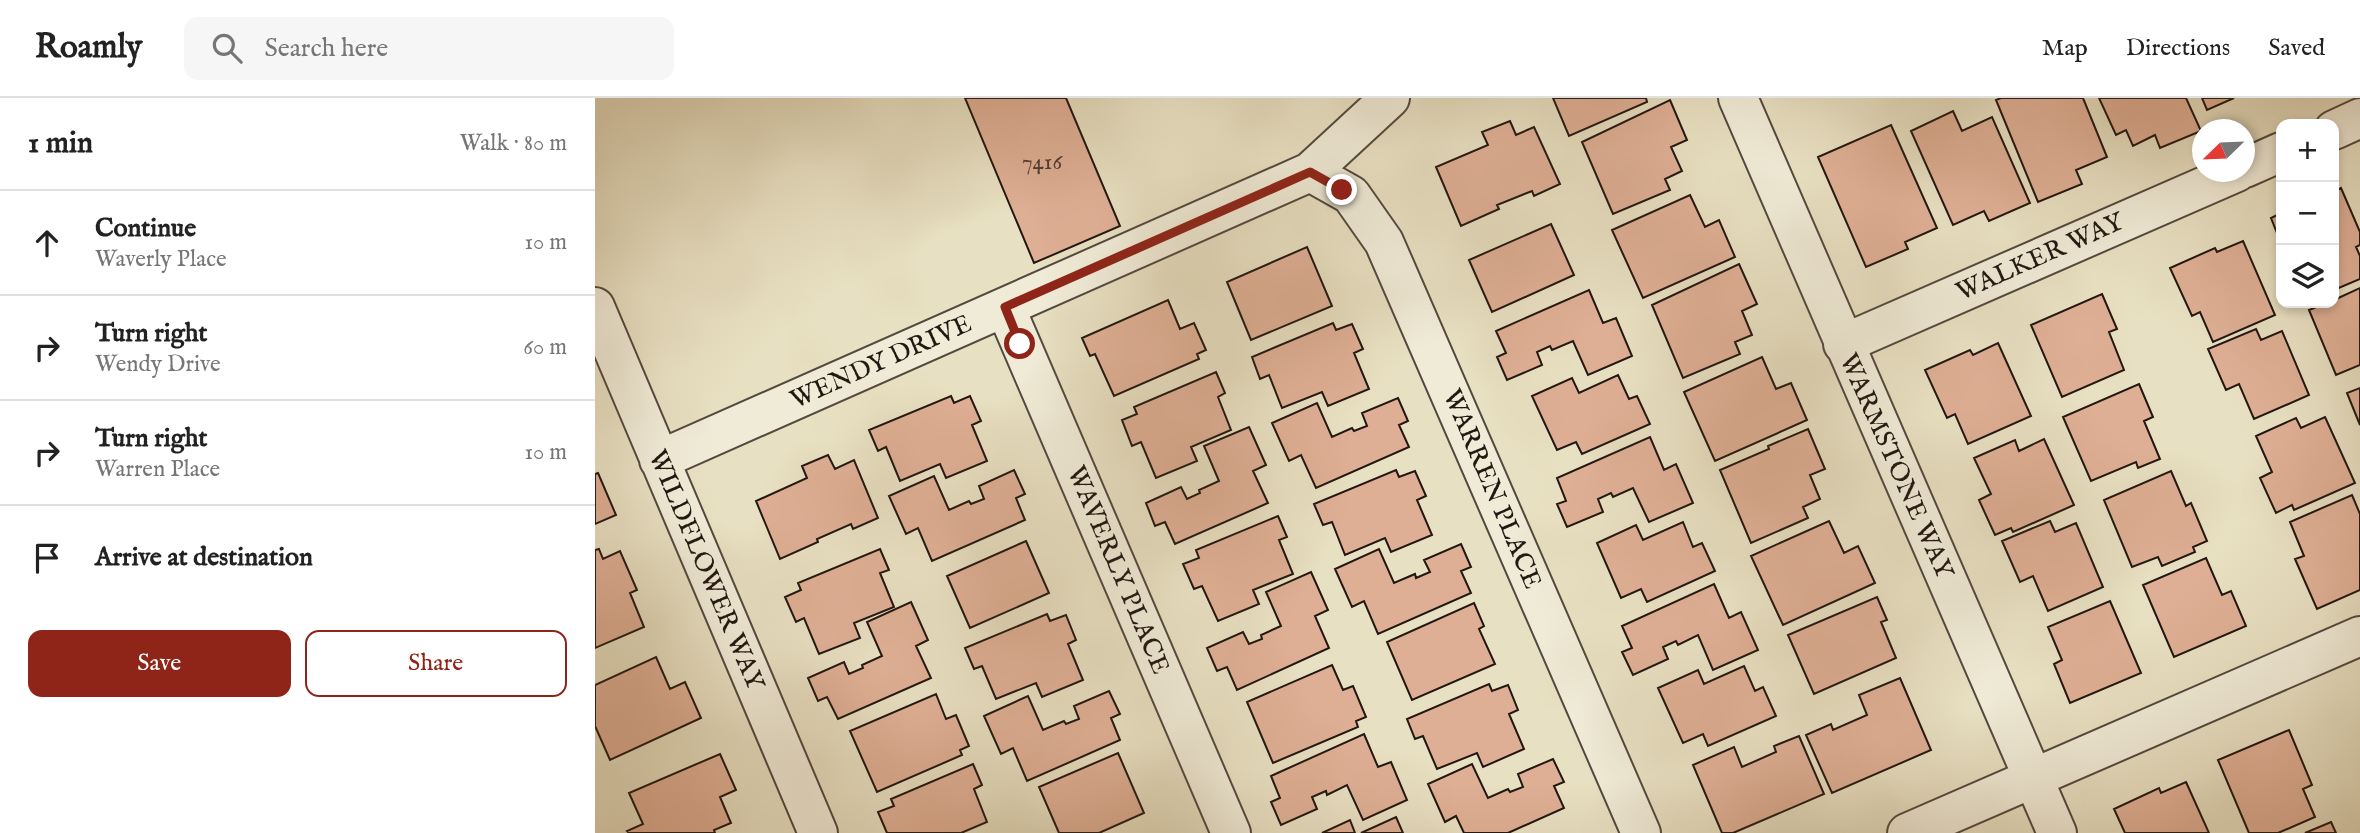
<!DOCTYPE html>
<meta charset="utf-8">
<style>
:root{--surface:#fff;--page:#f6f6f6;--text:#222;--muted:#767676;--line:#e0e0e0;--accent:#8f2418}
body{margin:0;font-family:"IM FELL English",serif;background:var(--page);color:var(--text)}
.controls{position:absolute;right:21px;top:21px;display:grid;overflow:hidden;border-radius:14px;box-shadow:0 4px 10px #0003}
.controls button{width:63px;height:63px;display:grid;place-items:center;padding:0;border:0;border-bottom:2px solid var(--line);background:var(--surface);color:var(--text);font:35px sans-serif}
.compass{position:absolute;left:1597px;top:21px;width:63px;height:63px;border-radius:50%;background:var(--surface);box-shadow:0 4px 10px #0003;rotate:247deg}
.stop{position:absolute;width:21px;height:21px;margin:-16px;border:5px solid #8f2418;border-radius:50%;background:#fff}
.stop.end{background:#8f2418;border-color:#fff;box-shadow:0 2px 7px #0008}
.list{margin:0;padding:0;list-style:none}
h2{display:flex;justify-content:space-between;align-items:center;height:91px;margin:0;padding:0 28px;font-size:30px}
h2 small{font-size:23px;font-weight:400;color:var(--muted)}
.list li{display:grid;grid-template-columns:46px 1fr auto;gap:21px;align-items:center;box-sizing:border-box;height:105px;padding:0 28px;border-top:2px solid var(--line)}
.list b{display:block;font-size:26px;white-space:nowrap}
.list p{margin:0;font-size:23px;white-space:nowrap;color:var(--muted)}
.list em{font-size:23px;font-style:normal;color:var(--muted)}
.actions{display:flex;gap:14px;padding:21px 28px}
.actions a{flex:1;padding:16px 0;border:2px solid var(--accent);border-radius:14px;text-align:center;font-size:24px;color:var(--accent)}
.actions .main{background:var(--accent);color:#fff}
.icon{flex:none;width:38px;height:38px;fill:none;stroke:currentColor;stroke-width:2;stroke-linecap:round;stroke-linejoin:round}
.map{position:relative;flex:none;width:1765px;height:735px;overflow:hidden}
header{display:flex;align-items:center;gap:42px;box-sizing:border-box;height:98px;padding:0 35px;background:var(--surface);border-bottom:2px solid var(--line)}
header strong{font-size:33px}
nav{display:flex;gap:38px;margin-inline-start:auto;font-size:24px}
.search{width:490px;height:63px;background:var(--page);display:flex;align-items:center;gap:18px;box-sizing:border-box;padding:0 24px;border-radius:14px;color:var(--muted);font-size:26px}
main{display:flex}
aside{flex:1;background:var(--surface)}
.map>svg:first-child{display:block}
</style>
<header>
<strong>Roamly</strong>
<div class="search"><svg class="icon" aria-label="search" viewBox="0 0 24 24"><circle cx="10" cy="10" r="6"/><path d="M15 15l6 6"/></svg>Search here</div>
<nav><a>Map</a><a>Directions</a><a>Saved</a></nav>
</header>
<main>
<aside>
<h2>1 min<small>Walk · 80 m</small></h2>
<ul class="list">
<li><svg class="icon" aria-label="ahead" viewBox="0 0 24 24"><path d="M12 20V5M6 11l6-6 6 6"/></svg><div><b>Continue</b><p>Waverly Place</p></div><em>10 m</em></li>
<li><svg class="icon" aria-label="right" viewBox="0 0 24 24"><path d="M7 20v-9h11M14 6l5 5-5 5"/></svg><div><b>Turn right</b><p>Wendy Drive</p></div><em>60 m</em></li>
<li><svg class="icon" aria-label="right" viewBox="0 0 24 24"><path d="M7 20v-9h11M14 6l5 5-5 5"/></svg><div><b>Turn right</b><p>Warren Place</p></div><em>10 m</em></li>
<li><svg class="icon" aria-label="arrive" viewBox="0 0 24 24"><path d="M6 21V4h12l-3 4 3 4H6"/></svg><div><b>Arrive at destination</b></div></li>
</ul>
<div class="actions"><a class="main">Save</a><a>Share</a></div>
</aside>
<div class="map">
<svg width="1765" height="735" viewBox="0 0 1765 735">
<rect width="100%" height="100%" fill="#e8e0c2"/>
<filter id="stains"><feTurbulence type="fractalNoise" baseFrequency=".00286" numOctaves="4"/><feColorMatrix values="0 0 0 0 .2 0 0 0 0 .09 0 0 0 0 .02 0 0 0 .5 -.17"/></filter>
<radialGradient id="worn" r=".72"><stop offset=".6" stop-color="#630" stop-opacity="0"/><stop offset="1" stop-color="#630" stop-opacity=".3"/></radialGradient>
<!-- building -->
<path fill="#dfaf95" stroke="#221712" stroke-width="2" d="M370,0H471L525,128L439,165Z
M958,0H1051L1052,4L974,38Z
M1406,0H1488L1512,59L1481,72L1487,86L1443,104L1401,2Z
M1504,0H1591L1606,33L1565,50L1560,37L1538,48L1531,32L1521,37Z
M1607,0H1639L1612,12Z
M1075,2L1092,42L1076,49L1087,73L1070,81L1075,92L1018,116L987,44Z
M1358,13L1367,33L1397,19L1435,105L1394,123L1389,113L1358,127L1316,33Z
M915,23L921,37L939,29L965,86L939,98L937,93L902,107L904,111L866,128L841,69L893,47L887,34Z
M1296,27L1342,130L1310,144L1313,151L1271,169L1223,59Z
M1746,90L1765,134V147L1761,149L1765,158V181L1739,192V94Z
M1095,97L1110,129L1124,122L1140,159L1048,200L1017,132Z
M1686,115V145L1676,120Z
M956,126L979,177L897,214L874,162Z
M1648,143L1680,217L1618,244L1605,214L1597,218L1575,170L1620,150L1622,154Z
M712,149L737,208L656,242L632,184Z
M1144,166L1162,206L1147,213L1157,237L1140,244L1145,256L1088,280L1057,207Z
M1765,190V267L1741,277L1714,212L1731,205H1739V202Z
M994,192L1008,225L1021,220L1037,258L993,277L978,243L957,252L955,248L942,254L947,267L912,282L902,259L911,255L901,233Z
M1507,196L1522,231L1514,234L1529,272L1467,299L1436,227Z
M573,202L585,231L599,225L611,252L602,256L604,261L519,298L500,256L495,258L487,240Z
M738,225L741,232L757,226L768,251L759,255L774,291L733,308L727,294L687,310L674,277L665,281L657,259Z
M1661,231L1666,242L1687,233L1714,297L1659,321L1644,286L1631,292L1613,251Z
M1403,245L1436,318L1373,346L1360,316L1352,320L1330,272L1375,252L1378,257Z
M1167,259L1181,291L1196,285L1212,322L1120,363L1089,294Z
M621,274L630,295L623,299L636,332L596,349L602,363L561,380L546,344L537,348L527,322L542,316L539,309Z
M1023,277L1034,301L1042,298L1055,326L987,356L981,344L962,352L937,298L977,280L984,295Z
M1544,286L1558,319L1549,323L1565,361L1543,370L1541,364L1496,383L1468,319Z
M1765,290V327L1752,295Z
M356,298L359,305L375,298L386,323L377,327L392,363L351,380L345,366L305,383L291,349L283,353L274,332Z
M803,300L813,323L804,327L814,349L721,390L706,357L694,363L677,325L722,305L737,339L757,330L759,333L772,328L767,315Z
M1730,319L1760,385L1699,412L1697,407L1681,415L1665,380L1677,374L1661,338L1701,320L1706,330Z
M654,329L671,367L658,373L673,405L580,446L570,424L560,428L551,405L586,389L592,401L605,395L604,392L624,383L609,348Z
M1213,331L1230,371L1215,377L1225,401L1208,409L1213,420L1156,445L1125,372L1174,351L1173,348Z
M1055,339L1069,372L1081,366L1098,405L1054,424L1038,390L1018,399L1016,395L1003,401L1008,414L972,429L962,406L971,403L962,380Z
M1449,341L1479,407L1418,434L1416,430L1400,437L1384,402L1396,396L1379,360L1420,342L1424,353Z
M233,357L240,371L259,362L283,420L258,431L256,426L222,441L223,444L185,461L161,403L212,380L207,368Z
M419,372L430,396L421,400L430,422L337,463L323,430L311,436L294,398L339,378L354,412L374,403L376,406L389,401L384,388Z
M801,372L804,379L820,373L831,398L822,402L837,437L796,454L790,440L750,457L737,424L728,427L719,406Z
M1576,373L1591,408L1596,405L1612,443L1598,449L1600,454L1567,468L1563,459L1537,469L1509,402Z
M3,375L21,417L0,426V376Z
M1757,397L1765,416V492L1722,511L1700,461L1709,458L1695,424Z
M683,418L692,439L684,442L698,476L658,492L664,506L623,523L607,488L599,491L588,466L604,460L601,452Z
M1234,423L1249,455L1263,448L1280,485L1188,527L1156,458Z
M1455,423L1460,434L1481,425L1508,489L1453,513L1438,478L1425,484L1407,443Z
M1088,424L1098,449L1107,445L1120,473L1052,504L1046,491L1026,500L1002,445L1041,427L1048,442Z
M431,443L454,495L375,530L352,478Z
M866,446L876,469L866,473L876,495L783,536L769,503L757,509L740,471L784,451L799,485L820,476L821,480L835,474L829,462Z
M4,451L8,461L25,453L42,492L35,495L49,529L0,550V452Z
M285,451L294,472L285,475L299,509L259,525L265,540L224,556L209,520L201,524L190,499L206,492L203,485Z
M1611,460L1627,497L1636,493L1651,528L1579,559L1548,487Z
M716,474L733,512L720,518L734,550L642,592L632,569L622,573L612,550L648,534L654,546L667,541L666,537L686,528L671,494Z
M1119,486L1134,520L1146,514L1163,552L1118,572L1103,537L1083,547L1081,543L1068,549L1073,561L1038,577L1027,554L1037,550L1027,528Z
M1282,499L1292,522L1286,524L1301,560L1219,596L1193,537Z
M1515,503L1546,575L1475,605L1459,566L1467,562L1453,529Z
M316,504L333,542L321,548L336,580L243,621L232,599L223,603L213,580L249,564L254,576L268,570L267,567L287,558L272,524Z
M879,505L889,528L884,531L900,566L817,602L792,544Z
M452,516L455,523L471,517L481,542L473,546L488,582L447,599L441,585L401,601L387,568L379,571L370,550Z
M61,559L75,591L90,584L106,620L15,662L0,628V587Z
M737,567L748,592L758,588L771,619L761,623L763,629L678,665L652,604Z
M1149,568L1160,593L1168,589L1181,618L1113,648L1108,636L1088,645L1063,590L1103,572L1109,586Z
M1305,580L1336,652L1237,695L1211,637L1236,626L1238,632L1272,617L1264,597Z
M894,586L897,593L913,587L923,612L914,616L929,651L888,669L882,655L842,671L828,638L820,641L812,621Z
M514,593L525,616L516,620L525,642L432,683L418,650L406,656L389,618L433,598L448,632L469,623L471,626L484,621L479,608Z
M341,596L351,621L361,617L374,648L365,652L367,657L282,694L255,633Z
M1694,632L1717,687L1708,691L1720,719L1683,735H1654L1623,662Z
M769,636L783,669L796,664L812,702L768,722L752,687L732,697L731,693L717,699L722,711L686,727L676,704L685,700L676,678Z
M1204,638L1229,696L1138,735H1127L1098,667L1139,649L1147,669L1181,654L1179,648Z
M523,655L549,715L504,735H464L444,689Z
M125,656L141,692L125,699L136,725L119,732L120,735H34L32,733L48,726L34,695Z
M958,661L969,684L959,688L969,710L913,735H869L861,718L850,724L833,686L877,666L893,700L913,691L915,694L928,689L923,676Z
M378,666L387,687L379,691L392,724L366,735H292L283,714L299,708L296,701Z
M1591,684L1614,735H1530L1519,711L1564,690L1566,695Z
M801,719L808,735H766Z
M755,722L760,735H727Z
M1736,724L1741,735H1710Z"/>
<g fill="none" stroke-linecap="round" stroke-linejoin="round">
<!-- minor casing -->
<g stroke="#54493e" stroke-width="42">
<path id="minor" d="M1143,0L1462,735
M1739,32L1765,20
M1650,70L1686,54
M715,74L756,97L789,144L1046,735
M0,209L223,735
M410,209L636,735
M1248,246L1642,74
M64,362L715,74L795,0
M1312,735L1765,538"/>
</g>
<!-- minor -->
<use href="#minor" stroke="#f0ebd7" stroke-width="38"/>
</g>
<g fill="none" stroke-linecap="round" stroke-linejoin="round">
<!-- route -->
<path stroke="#8f2418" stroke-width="9" d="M425,246L410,209L715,74L747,92"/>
</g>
<g text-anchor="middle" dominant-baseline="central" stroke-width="7" stroke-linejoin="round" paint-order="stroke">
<!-- number labels -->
<g font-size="23" fill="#513d33">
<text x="447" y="64">7416</text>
</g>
<!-- street labels -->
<g font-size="26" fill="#221712" stroke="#f0ebd7">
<text transform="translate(1445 159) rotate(-24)">WALKER WAY</text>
<text transform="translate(286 264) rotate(-24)">WENDY DRIVE</text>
<text transform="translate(1301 368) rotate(66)">WARMSTONE WAY</text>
<text transform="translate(897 391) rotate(67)">WARREN PLACE</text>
<text transform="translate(111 472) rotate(67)">WILDFLOWER WAY</text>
<text transform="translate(523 472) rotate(67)">WAVERLY PLACE</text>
</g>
</g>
<rect width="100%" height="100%" filter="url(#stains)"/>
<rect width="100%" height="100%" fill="url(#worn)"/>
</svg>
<div class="controls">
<button>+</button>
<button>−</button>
<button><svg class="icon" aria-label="layers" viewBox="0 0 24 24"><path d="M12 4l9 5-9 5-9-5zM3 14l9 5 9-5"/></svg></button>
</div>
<svg class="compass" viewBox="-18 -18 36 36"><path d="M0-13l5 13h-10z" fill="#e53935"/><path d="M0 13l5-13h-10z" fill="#767676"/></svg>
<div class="stop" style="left:425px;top:246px"></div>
<div class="stop end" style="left:747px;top:92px"></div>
</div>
</main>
